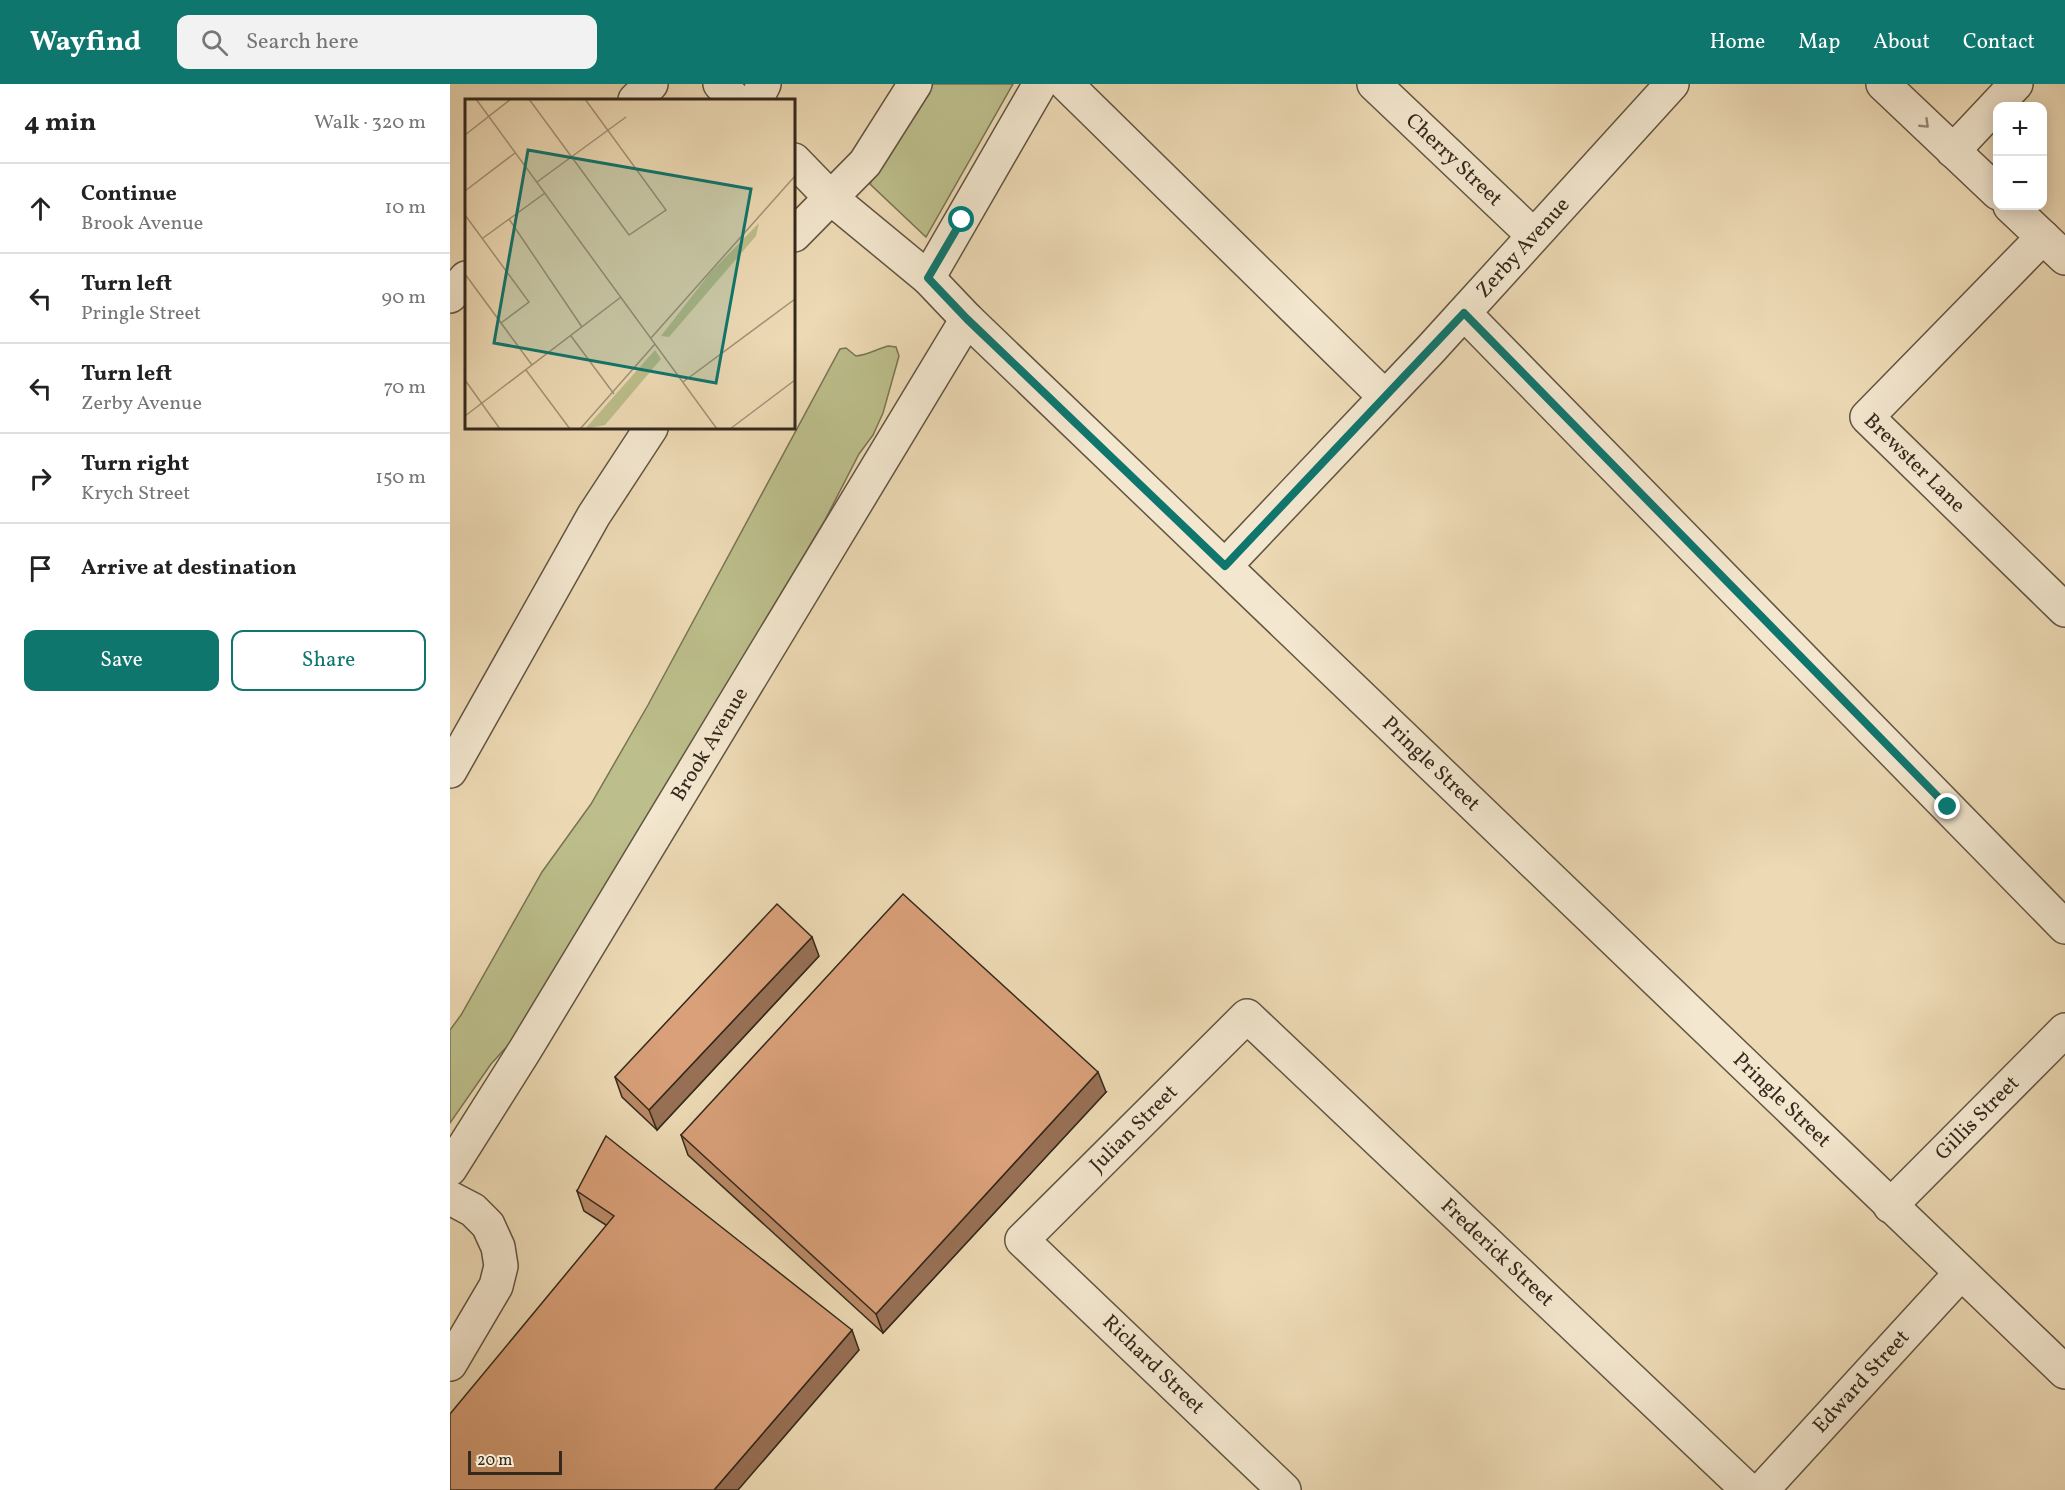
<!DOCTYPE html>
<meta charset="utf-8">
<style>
:root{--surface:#fff;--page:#f2f2f2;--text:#222;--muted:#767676;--line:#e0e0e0;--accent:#0f766e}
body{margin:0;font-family:Vollkorn,serif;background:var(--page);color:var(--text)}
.controls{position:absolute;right:18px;top:18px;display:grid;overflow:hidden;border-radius:12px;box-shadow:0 3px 15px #0003}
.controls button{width:54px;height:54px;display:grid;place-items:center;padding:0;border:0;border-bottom:2px solid var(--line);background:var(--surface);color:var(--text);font:30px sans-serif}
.scale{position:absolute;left:18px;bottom:15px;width:94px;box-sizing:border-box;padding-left:6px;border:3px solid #34291c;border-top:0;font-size:16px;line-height:21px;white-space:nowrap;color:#34291c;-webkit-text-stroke:4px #f3e7cf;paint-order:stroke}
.stop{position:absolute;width:18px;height:18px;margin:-14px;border:4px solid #0f766e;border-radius:50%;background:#fff}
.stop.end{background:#0f766e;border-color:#fff;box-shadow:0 2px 6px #0008}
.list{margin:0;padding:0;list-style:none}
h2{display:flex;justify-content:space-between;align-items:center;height:78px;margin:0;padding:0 24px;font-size:26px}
h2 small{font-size:20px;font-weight:400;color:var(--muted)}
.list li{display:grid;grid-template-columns:39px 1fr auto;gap:18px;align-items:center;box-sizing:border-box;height:90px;padding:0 24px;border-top:2px solid var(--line)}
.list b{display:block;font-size:22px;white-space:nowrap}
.list p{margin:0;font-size:20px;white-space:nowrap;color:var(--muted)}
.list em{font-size:20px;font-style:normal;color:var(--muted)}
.actions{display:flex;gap:12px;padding:18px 24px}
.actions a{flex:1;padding:14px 0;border:2px solid var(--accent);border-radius:12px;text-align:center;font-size:21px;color:var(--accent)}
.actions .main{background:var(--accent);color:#fff}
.icon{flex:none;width:33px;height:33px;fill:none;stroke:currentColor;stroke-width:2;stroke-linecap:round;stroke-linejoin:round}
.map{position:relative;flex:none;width:1615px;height:1406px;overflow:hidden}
header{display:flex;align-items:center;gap:36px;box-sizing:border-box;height:84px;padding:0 30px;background:var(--accent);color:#fff}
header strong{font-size:28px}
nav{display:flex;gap:33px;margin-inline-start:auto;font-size:21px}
.search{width:420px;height:54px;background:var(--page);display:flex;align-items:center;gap:15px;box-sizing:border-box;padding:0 21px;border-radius:12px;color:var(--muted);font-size:22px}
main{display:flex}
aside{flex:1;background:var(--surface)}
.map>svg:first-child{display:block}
</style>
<header>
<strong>Wayfind</strong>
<div class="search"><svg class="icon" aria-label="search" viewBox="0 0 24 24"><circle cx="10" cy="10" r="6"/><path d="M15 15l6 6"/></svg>Search here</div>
<nav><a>Home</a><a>Map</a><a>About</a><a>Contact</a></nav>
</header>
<main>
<aside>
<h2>4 min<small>Walk · 320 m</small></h2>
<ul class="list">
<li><svg class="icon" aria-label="ahead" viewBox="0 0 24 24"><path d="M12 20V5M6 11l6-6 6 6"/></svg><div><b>Continue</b><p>Brook Avenue</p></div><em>10 m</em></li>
<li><svg class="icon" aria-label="left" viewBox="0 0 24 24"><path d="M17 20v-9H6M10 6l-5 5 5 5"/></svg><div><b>Turn left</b><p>Pringle Street</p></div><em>90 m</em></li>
<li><svg class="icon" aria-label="left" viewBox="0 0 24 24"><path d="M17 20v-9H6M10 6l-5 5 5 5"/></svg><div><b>Turn left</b><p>Zerby Avenue</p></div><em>70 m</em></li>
<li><svg class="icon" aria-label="right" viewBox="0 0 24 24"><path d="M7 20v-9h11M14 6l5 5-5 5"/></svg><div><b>Turn right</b><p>Krych Street</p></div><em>150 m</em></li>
<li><svg class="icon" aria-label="arrive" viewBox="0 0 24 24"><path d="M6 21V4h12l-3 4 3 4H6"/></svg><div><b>Arrive at destination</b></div></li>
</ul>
<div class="actions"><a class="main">Save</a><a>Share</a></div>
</aside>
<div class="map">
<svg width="1615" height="1406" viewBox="0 0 1615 1406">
<rect width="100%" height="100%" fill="#eddab5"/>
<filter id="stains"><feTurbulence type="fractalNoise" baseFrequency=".00333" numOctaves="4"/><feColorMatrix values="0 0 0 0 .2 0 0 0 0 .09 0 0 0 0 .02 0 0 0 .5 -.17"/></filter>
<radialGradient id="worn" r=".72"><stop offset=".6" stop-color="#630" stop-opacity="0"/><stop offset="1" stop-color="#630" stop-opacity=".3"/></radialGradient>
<!-- green -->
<path fill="#bcbe8b" stroke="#787454" stroke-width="1.5" d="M483,0H563L476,153L420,100L432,76Z
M438,262L446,263L449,272L433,329L423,351L409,370L375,436L70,948L41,980L0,1039V946L11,931L92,788L141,720L198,621L390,265L396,264L406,272C418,271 427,265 438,262Z"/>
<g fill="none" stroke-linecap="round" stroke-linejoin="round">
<!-- minor casing -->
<g stroke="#625542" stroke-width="36">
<g id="minor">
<path d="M270,0L285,16"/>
<path d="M616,0L935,313"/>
<path id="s1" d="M924,0L1083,151"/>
<path d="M1433,0L1548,109"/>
<path d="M185,16L201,0"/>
<path d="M306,16L314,0"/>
<path d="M1503,67L1566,0"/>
<path id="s2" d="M344,76L381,114L478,194L517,235L1615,1288"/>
<path d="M1560,122L1615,174"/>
<path d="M344,151L415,79L465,0"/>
<path id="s3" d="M1593,153L1417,333L1615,526"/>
<path d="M478,194L590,0"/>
<path d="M0,212L16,194"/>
<path d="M1014,229L1615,843"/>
<path id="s4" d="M775,482L980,266L1222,0"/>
<path d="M0,687L144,431L201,344"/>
<path id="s5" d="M0,1085L75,966L517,235"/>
<path d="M0,1114L23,1126L38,1141L48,1163L51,1182L46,1202L0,1280"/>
<path id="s6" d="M1440,1122L1615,946"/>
<path id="s7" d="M834,1406L572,1156L797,932L1298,1406"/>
<path id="s8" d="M1312,1406L1511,1189"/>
</g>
</g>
<!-- minor -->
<use href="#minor" stroke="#f3e7cf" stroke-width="33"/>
</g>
<!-- wall -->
<path fill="#bb8a68" stroke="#34291c" stroke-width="1.5" d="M369,872L207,1046L172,1013L165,993Z
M656,1008L433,1249L238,1071L231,1051Z
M127,1107L409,1266L156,1141L134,1127Z"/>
<!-- shaded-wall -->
<path fill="#987055" stroke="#34291c" stroke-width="1.5" d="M362,853L369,872L207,1046L199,1026Z
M648,988L656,1008L433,1249L426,1230Z
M402,1246L409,1266L288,1406H264Z"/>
<!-- building -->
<path fill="#d9a079" stroke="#34291c" stroke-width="1.5" d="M453,810L648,988L426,1230L231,1051Z
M327,820L362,853L199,1026L165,993Z
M156,1052L402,1246L264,1406H0V1330L164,1132L127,1107Z"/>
<!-- one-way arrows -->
<defs><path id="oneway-chevron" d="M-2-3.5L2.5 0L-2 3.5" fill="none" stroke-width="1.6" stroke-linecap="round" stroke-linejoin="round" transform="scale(1.5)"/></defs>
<use stroke="#948876" href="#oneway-chevron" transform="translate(1475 40) rotate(44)"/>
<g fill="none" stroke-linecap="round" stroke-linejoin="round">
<!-- route -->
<path stroke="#0f766e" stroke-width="8" d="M512,136L478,194L517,235L775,482L1014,229L1498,723"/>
</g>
<g text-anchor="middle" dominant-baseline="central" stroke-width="4.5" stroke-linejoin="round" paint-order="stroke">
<!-- street labels -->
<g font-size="21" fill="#34291c" stroke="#f3e7cf">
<text stroke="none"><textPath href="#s1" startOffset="110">Cherry Street</textPath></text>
<text stroke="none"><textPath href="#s4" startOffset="436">Zerby Avenue</textPath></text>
<text stroke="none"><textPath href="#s3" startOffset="318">Brewster Lane</textPath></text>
<text stroke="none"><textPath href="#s5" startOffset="498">Brook Avenue</textPath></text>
<text stroke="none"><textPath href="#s2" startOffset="878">Pringle Street</textPath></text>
<text stroke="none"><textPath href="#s2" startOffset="1364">Pringle Street</textPath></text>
<text stroke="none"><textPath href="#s6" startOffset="124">Gillis Street</textPath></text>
<text stroke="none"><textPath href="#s7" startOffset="520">Julian Street</textPath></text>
<text stroke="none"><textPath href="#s7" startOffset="1024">Frederick Street</textPath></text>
<text transform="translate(703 1281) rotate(44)">Richard Street</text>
<text stroke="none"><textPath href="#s8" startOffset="147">Edward Street</textPath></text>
</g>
</g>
<!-- overview -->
<g transform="translate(15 15)">
<rect width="330" height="330" fill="#eddab5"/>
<path d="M294,124L291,137L204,238L196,237L245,174ZM190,251L196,260L140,326L120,330Z" fill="#bcbe8b"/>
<path fill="none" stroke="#a39378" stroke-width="1.5" d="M11,0L252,330M64,0L164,136L201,111L120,0M0,36L46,0M72,83L161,18M0,92L50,54M0,116L64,203L36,224M44,120L117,228M18,139L80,94M0,175L67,266M106,237L149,295M186,239L330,77M61,271L105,330M0,281L35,330M218,283L330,200M0,317L156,198M115,330L190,245M265,330L330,281"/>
<path fill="#0f766e" fill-opacity="0.15" stroke="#0f766e" stroke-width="3" d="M63,51L286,90L251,284L29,244Z"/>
<rect width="330" height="330" fill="none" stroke="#34291c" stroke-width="3"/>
</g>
<rect width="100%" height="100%" filter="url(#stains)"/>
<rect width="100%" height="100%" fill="url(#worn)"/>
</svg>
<div class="controls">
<button>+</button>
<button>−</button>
</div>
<div class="scale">20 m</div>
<div class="stop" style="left:512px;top:136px"></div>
<div class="stop end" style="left:1498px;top:723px"></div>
</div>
</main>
